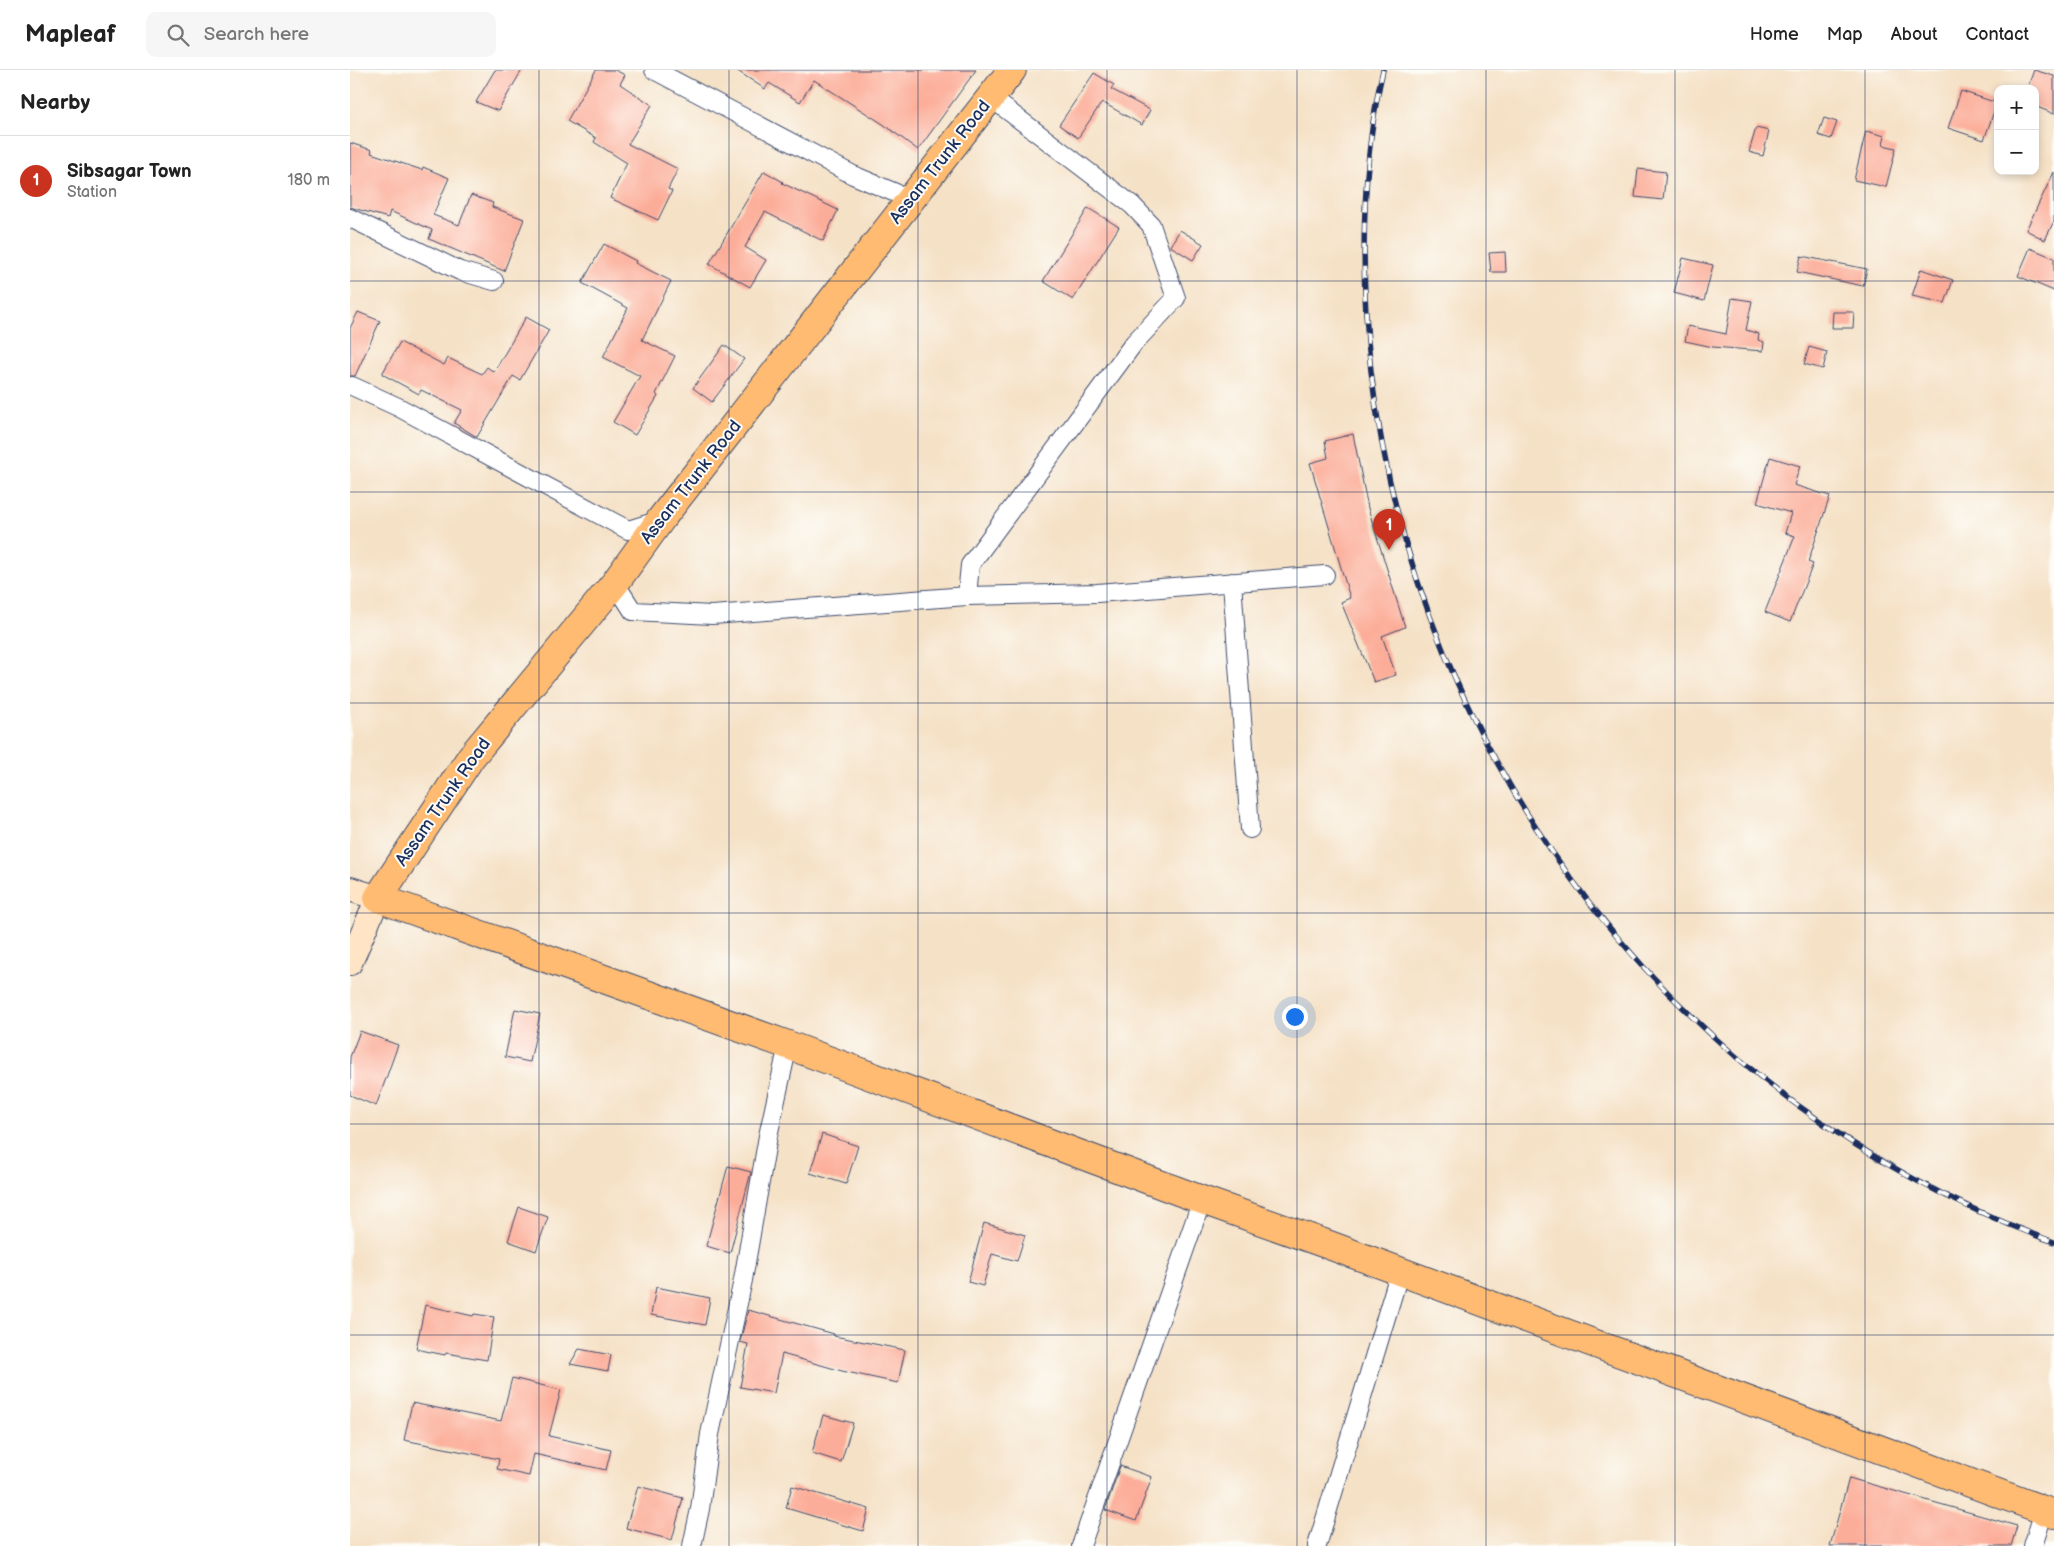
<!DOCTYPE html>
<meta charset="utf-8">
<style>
:root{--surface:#fff;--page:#f6f6f6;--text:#222;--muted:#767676;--line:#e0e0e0;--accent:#c8321e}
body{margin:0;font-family:"Balsamiq Sans",sans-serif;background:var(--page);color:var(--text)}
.controls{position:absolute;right:15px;top:15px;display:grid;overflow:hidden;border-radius:10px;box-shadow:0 2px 8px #0003}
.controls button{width:45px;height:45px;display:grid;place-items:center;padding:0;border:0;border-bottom:1px solid var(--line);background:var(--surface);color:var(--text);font:25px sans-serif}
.you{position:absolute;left:944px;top:946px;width:18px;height:18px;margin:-12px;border:4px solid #fff;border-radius:50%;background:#1a73e8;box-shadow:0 0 0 8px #1a73e833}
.badge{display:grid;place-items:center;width:32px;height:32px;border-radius:50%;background:var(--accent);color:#fff;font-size:16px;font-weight:700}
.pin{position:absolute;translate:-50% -41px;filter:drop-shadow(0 1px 2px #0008)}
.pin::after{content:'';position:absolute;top:26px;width:18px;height:15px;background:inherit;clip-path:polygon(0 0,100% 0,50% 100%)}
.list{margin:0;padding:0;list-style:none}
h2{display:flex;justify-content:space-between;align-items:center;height:65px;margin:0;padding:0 20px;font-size:21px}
h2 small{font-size:16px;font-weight:400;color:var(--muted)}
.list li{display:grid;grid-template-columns:32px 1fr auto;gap:15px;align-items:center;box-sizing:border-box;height:90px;padding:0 20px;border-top:1px solid var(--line)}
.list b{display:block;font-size:19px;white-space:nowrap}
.list p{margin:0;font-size:16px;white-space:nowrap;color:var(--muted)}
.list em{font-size:16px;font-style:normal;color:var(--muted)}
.icon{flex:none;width:28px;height:28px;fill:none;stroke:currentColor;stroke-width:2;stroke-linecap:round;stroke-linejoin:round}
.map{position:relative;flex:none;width:1704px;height:1476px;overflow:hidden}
header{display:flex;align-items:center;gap:30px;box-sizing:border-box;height:70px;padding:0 25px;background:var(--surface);border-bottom:1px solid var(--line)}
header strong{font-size:24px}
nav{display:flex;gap:28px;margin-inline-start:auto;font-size:18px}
.search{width:350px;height:45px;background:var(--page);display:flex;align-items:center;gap:12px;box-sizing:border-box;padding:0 18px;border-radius:10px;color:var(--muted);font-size:19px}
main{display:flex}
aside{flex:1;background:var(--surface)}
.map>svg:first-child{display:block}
</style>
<header>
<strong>Mapleaf</strong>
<div class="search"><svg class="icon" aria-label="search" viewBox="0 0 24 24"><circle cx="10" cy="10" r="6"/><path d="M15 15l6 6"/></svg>Search here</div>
<nav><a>Home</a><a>Map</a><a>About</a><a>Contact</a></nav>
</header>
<main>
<aside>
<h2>Nearby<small></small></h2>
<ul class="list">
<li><span class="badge">1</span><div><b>Sibsagar Town</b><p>Station</p></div><em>180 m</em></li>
</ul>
</aside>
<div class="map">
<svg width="1704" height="1476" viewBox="0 0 1704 1476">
<rect width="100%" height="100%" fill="#fdfcf7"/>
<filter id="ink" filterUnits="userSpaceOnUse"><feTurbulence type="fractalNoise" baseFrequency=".02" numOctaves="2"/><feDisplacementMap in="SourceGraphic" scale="10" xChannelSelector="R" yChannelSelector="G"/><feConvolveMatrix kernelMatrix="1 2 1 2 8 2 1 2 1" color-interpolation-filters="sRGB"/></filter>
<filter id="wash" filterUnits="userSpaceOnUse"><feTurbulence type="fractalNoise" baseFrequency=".0096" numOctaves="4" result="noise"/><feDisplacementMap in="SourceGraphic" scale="20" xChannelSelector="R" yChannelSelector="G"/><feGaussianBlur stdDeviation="1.12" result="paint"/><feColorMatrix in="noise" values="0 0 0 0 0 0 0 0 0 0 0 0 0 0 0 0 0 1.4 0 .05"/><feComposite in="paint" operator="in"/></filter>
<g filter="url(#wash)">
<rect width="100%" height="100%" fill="#f5e1c6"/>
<g id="blocks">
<!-- building -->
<path fill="#fcad99" d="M145,0H172L148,41L126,32Z
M246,0H265L275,5L270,14L302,35L278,74L328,99L318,119L322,121L308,150L260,128L277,93L244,72L246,68L217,51Z
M386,0H626L568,80L533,54L464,10L450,32L419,13L415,19Z
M1684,0L1704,6V44L1685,36V19H1677Z
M744,3L764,15L761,19L800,40L792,55L752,32L728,68L709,55Z
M1611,21L1647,33L1634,70L1598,58Z
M1474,48L1487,52L1481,69L1468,65Z
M1406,58L1419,61L1413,86L1399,82Z
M1516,61L1535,66L1533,75L1546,78L1536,117L1504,110Z
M0,73L22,80L21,83L72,100L73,97L99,108L83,145L109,155L121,125L143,133L142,137L174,149L154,201L79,169L82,160L40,141L38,148L0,137Z
M1288,99L1316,102L1313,130L1285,127Z
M414,101L433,112L432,113L488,140L473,171L415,142L395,177L416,190L400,217L359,194Z
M1704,102V151L1695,170L1676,160Z
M738,138L769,157L723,230L693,211Z
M830,160L853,174L843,190L820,176Z
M254,174L286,191L285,193L321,211L292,270L325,286L306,324L308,326L285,365L263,352L290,306L253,287L278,238L232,213Z
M1680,178L1704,188V221L1668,206Z
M1155,182L1156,202H1141L1139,183Z
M1451,186L1517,199L1513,216L1447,202Z
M1333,188L1363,195L1354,231L1324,223Z
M1571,199L1603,210L1595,233L1562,226Z
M1382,228L1402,231L1396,260L1409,264L1408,270L1414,272L1413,281L1363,277L1335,271L1338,256L1376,264Z
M8,242L30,251L5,306H0V258Z
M1483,242H1504L1503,258H1482Z
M176,247L199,260L170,310L163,306L127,367L104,353L112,340L71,320L69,324L32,304L50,272L94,295L98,288L132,304L137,297L144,302Z
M374,275L394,289L362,332L343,318Z
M1459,277L1477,282L1473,299L1454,294Z
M1003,364L1018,438L1055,557L1032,566L1046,605L1024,612L991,532L1000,528L960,393L978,388L975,371Z
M1420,387L1450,396L1444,415L1480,426L1458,492L1463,494L1440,552L1415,542L1445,466L1435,463L1441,443L1407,433Z
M165,939L190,944L180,992L155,987Z
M10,961L48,975L26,1036L0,1025V987Z
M472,1064L508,1076L496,1114L460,1103Z
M378,1096L401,1102L380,1183L356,1176Z
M169,1137L198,1147L186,1181L158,1171Z
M634,1153L675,1165L667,1191L642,1184L633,1216L618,1212Z
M306,1217L360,1228L355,1255L301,1245Z
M75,1235L123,1246L124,1244L144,1247L137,1290L96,1283L95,1285L66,1279Z
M398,1240L484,1264V1266L555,1280L548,1313L492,1301L432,1284L424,1323L390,1317L398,1274L390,1272Z
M229,1279L261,1285L258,1301L220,1294Z
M162,1308L211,1320L199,1366L261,1380L256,1400L184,1384L179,1406L147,1399L149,1389L54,1370L62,1333L151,1351Z
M473,1345L503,1353L491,1392L462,1383Z
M770,1396L802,1407L786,1451L755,1440Z
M1499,1408L1667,1456L1661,1476H1480Z
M288,1416L333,1428L322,1470L276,1458Z
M442,1416L519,1439L513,1461L436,1438Z"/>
</g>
</g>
<g filter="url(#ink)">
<use href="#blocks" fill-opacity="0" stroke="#3c4a6e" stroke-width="1"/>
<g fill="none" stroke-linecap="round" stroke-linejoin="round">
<!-- street casing -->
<g stroke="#3c4a6e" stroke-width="20">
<path id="street" d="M304,0L503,105L560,129
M0,148L110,201L144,211
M2,316L48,337L278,460L310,450
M882,512L900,759
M265,513L283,541L362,545L617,526L747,523L975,505
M617,526L620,495L784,273L826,228L801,155L782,135L640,27
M342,1476L350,1439L360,1364L393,1210L418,1066L438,975
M731,1476L852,1130
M967,1476L1050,1201
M1683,1476L1694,1441"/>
</g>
<!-- secondary casing -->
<g stroke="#3c4a6e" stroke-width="26">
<path id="secondary" d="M0,819L28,828L0,893"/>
</g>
<!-- highway casing -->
<g stroke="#3c4a6e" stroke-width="30">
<path id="highway" d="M662,0L311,449L265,513L121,687L28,828L438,975L852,1130L979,1175L1704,1444"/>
</g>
<!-- street -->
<use href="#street" stroke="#fff" stroke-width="18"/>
<!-- secondary -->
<use href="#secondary" stroke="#ffe4c6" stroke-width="24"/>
<!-- highway -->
<use href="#highway" stroke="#febb71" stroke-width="28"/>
<!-- rail casing -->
<g stroke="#1b2f5e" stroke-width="5.5">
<path id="rail" d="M1033,0C1011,93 1010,206 1021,301C1067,693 1330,1037 1704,1172"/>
</g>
<!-- rail -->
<use href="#rail" stroke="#fdfcf7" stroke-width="4" stroke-dasharray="11" stroke-linecap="butt"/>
</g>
</g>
<!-- grid -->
<path fill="none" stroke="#1b2f5e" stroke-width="1" stroke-opacity="0.55" d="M189,0V1476M379,0V1476M568,0V1476M757,0V1476M947,0V1476M1136,0V1476M1325,0V1476M1515,0V1476M0,211H1704M0,422H1704M0,633H1704M0,843H1704M0,1054H1704M0,1265H1704"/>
<g text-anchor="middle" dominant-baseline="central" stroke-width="4" stroke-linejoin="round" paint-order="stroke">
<!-- street labels -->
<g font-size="18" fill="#1b2f5e" stroke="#fdfcf7">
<text transform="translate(590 92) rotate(-52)">Assam Trunk Road</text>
<text transform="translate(341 412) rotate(-52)">Assam Trunk Road</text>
<text transform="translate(93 732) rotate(-55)">Assam Trunk Road</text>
</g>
</g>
</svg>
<div class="controls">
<button>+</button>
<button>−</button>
</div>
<div class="you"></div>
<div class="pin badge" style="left:1039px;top:480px">1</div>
</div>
</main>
